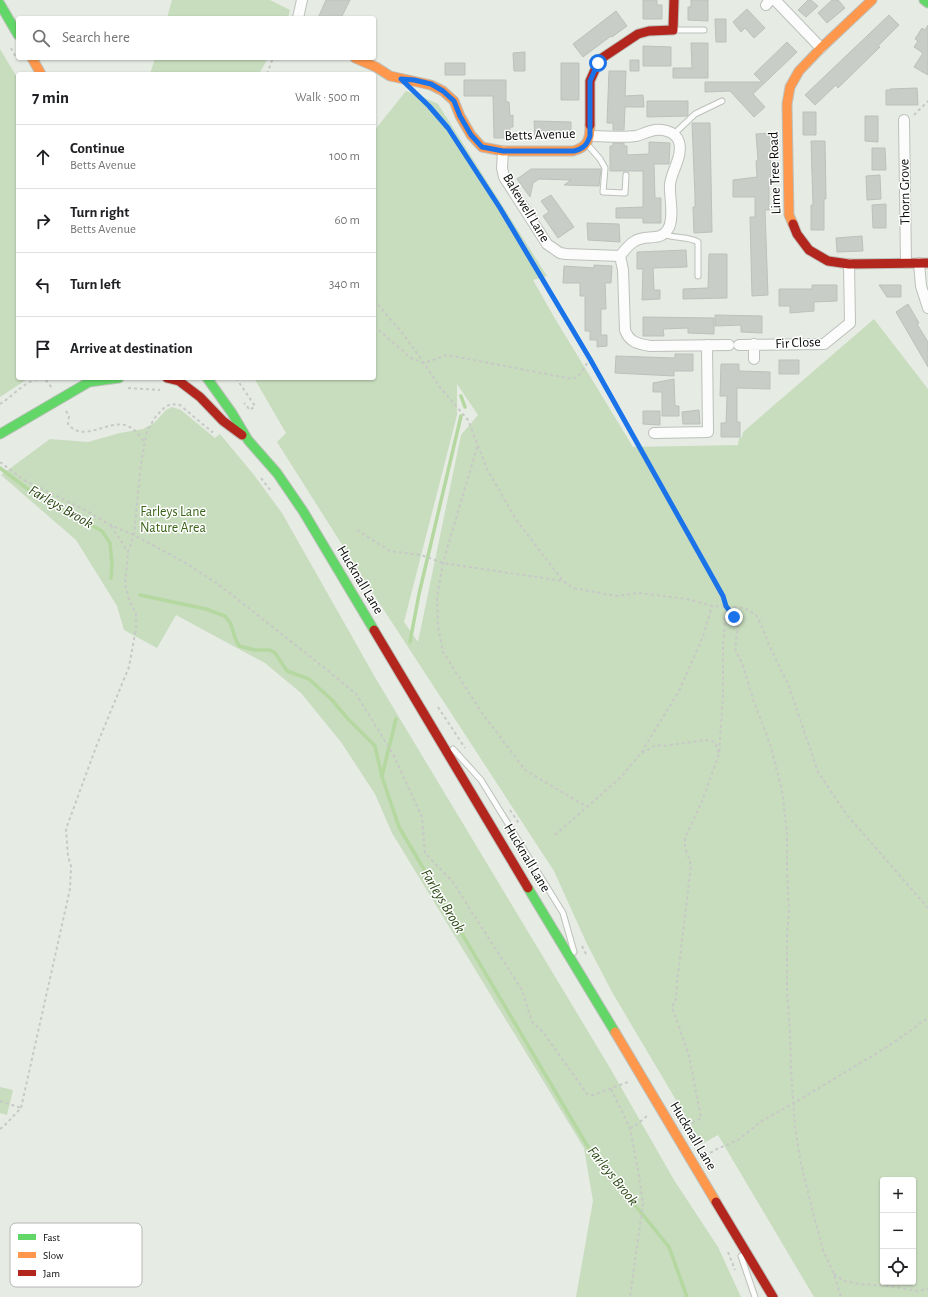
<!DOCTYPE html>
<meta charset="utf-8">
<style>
:root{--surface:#fff;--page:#f2f2f2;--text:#202124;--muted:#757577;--line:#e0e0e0}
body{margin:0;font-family:"Alegreya Sans",sans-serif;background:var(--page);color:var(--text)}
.controls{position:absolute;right:12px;bottom:12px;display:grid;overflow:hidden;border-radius:4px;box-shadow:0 1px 3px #0004}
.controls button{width:36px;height:36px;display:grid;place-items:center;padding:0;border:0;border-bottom:1px solid var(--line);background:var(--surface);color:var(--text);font:20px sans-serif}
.stop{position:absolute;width:12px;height:12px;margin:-9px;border:3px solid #1a73e8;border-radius:50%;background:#fff}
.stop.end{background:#1a73e8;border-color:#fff;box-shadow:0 1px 4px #0008}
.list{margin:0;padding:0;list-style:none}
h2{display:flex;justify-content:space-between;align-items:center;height:52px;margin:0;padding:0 16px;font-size:17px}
h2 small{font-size:13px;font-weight:400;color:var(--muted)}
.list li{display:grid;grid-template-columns:26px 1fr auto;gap:12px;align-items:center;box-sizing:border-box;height:64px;padding:0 16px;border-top:1px solid var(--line)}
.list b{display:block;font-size:15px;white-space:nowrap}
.list p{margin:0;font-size:13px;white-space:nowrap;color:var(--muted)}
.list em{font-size:13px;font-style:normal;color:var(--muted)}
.icon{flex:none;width:22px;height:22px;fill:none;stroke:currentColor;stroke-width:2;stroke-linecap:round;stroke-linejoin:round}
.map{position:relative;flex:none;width:928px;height:1297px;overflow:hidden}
.search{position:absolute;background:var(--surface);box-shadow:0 1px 3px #0004;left:16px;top:16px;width:360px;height:44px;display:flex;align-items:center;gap:10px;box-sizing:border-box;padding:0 14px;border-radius:4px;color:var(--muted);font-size:15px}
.panel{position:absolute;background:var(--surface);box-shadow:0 1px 3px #0004;left:16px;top:72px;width:360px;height:308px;border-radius:4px}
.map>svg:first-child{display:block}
</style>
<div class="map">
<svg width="928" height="1297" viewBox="0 0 928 1297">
<rect width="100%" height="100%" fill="#e6ebe4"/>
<!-- green -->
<path fill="#c8dcbe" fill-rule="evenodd" d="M172,0H270L290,10L288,18H167Z
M0,49L18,79V378H29L0,397Z
M155,58H268L259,74H150Z
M406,91L425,98L438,104L547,276L533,280L554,317L633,447L738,445L739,438L742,437L743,432L874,319L928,389V1297H814L718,1135L702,1144L612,992L587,944L554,871L365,581L277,442L286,433L254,378H374V131ZM457,384L478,415L461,435L418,642L404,622L457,415ZM883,1180H913V1282H883Z
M172,407L181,410L215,438L220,434L254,475L282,513L376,679L610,1068L674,1180L718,1247L741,1297H576L593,1201L584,1148L392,833L375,794L341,742L301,693L265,663L176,615L157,648L124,630L117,606L76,540L1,475L50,439L88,442L120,433L143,429L154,423L166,410Z
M0,1087L13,1090L7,1115L0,1113Z"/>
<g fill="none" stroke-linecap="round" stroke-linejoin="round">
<!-- stream -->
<path stroke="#b4d8a0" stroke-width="3.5" d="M461,396L465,407
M0,468L33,493L102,531L110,543L112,565L111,578
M140,595L206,609L225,616L231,624L235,638L239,646L255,650H270L275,653L287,671L309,679L332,700L348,719L375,746L382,777L399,827L588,1147L669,1247L687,1297
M410,642L419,594L461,416
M382,776L396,719"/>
</g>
<!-- building -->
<path fill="#c9cdc7" stroke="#bdc1bb" d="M326,0H350L341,18H318Z
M643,0H657V5H662V19H643Z
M691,0H708V21L688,20V7H691Z
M808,0H811L818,6L806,17L798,10Z
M832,0H838L845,8L827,23L818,13Z
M747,9L765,28L754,38L745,28L741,32L733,22Z
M616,11L627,26L612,37L611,36L583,57L573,44Z
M889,15L899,25L878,46L880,47L838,88L836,85L815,105L805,95Z
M715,19H726V42H716Z
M928,25V75L914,67L923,53L914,47L918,41L915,39L922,28L925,30Z
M787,42L797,52L753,94L765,107L754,117L730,91L705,92V82H762L754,74Z
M691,43H708V78H673V68H692Z
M643,46L671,47V66H643Z
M525,52V71H514L513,53Z
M630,60H639V71H630Z
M445,63H465V75H445Z
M561,63H579V100H561Z
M609,71H626L625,96L643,95L644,107H625L624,130H613V123H607Z
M464,80H506V102H509L510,116L513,115V127H510V138H494L493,96H464Z
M917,88L918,105H886V90H890V89Z
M647,101H688V115L687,116L647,117Z
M803,112H816V135H803Z
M865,116H878V142L865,141Z
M534,121L571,122V139L535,138Z
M692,123H710L712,232L694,233L693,207H695V196Z
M770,133L771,181H769V210H765L768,295L752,296L750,217H755V197H733V180L757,177L756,161L758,160L756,134Z
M811,141H825L826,199H824V230H811V205H813Z
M649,142L670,143L669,164H654L655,198H661V223H643V218H616V208L643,207V171H610V146H613V143H624V146H627V155L649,154Z
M872,148H885L886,170H872Z
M531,169H601L599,186L564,185L571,180L539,179L533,183L530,197L517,179Z
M880,175L881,199L867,200L866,176Z
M551,195L574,227L558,238L543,216L549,212L541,201Z
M886,204V228H873L872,205Z
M587,223L619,224L620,242L588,240Z
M862,236L863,251L837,252L836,238Z
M686,250L687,267L653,268L654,290H660V299L642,300L643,269H637V252Z
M709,254H727V298L683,299V289L708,288Z
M594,265L612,266L611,283H605L606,309H601V335H607V346L597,347V340H590V331H585V296H580V283H563L564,266L594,268Z
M812,285H837V301L814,302V311L790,313V306H779V289H812Z
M879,285H901V297H887Z
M908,304L919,323L917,324L928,342V367L896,312Z
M715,315L762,316V333L741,332V325L715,326Z
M643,317L714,318V334L688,333V328L663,329L664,336H643Z
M675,354H693V371H674V376L615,373L616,356L675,358Z
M779,360H799V374H779Z
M721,364H739V371L770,372V389L737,388V422H740V437H721V423H726L727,396H720Z
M674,379L675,406H679V416H662V392H653V383Z
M699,410L700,424H683L682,412Z
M643,411H660V425L643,424Z"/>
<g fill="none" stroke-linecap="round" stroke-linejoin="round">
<!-- lane casing -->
<g stroke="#bdc1bb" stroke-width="7">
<path id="lane" d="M675,30H704
M674,134L695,114L722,101
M587,144L600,159L605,168L603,192L625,193L626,175
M664,234C675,239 688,236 698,242V276
M453,749L481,780L563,913L574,952
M741,1256L755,1297"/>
</g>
<!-- street casing -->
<g stroke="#bdc1bb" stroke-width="12">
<path id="street" d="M775,0L821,48
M766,5L770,0
M298,18L302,0
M904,120L906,263
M590,136C605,136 621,138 636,136C641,135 646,132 651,131C661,128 676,131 679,142C683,156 672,170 670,184C669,196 675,218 668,229C661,242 645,234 635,241C629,244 624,251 620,256
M503,151L502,168L504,177L547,244L560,253L566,254L620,256
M620,256L623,270L625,330C629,342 638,344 650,346L729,345
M919,263L921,286L928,308
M739,345L824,344L850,323L849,264
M754,359V344
M654,433L708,432L707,345"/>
</g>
<!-- fast casing -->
<g stroke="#bdc1bb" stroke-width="11">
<path id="fast" d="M924,0L928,3
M0,4L18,35
M207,378L232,413L248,440L277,473L303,511L374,630
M89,382L119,378
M0,434L89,382L92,378
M528,888L615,1032"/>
</g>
<!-- slow casing -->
<g stroke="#bdc1bb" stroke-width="11">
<path id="slow" d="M32,58L41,74
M355,58L376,67L390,76L431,85L443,91L454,101L460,116L471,135L482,147L503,151H573C588,147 590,139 590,125
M793,224L789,215L787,104L790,87L799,71L821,48L872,0
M615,1032L716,1202"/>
</g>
<!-- jam casing -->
<g stroke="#bdc1bb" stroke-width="11">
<path id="jam" d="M590,125V81L598,63L602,58L638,34L649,31L673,30L674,0
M793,224L797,234L809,250L828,261L849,264L928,263
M167,378L179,381L200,397L223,421L242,435
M374,630L528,888
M716,1202L773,1297"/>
</g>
<!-- path -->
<path stroke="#c7c9c6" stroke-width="2" stroke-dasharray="3 3" stroke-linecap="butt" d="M11,48L17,59
M267,74L273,58
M419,97L429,106L447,128L500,208L590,359L723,596L726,606L735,617L738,627L735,649L743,666L753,699L770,744L782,790L787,833V873L789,911L787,936V992L790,1031L791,1071L795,1127L801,1164L816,1224L823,1250L834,1274L841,1297
M914,115L928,101
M374,300L404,335L424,363L439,386L468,420L487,469L517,521L563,581L573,588L616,596L639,593L687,599L712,606L745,608L756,615L761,624L769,645L788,684L818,772L847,815L928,908
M374,326L411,358L424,363L447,355L573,379L580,374L590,359
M236,378L255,406L250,410L244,403
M128,388L160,390
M0,404C15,395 27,377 45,379L52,388
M66,411L69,416L68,424C84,444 109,418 128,426C136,430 140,436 145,443
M477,447L443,563L437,597L438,626L443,652L482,713L525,770L587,807
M0,462L24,480L87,511L110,525L134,535L184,562L218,584L326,669L356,694L393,754L422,817L425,853L452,881L522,990L532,1022L543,1032L587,1094L593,1095L628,1082
M261,478L271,491
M111,526L128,552
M357,530L390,551L421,555L443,563L563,581
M438,707L465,748
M642,753L656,745L662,746L707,740L715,742L719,753
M510,810L520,825
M555,835L621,777L641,753L679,691L702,639L712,606
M582,946L586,954
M611,1089L630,1128L639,1176L643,1204L630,1297
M0,1101L21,1108
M687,1126L701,1118L689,1056L672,1007L676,999L677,983L691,866L689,858L685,848V838L702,801L719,754L723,696V646L726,606
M630,1128L634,1127L648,1115
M0,1129L4,1126L21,1108L70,889L71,866L68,856L66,829L96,747L129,667L136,628V614L129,600L125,584L128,552L134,535L141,463L147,431L156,416L165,407L171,404L180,405L212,432L213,431
M705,1156L717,1149L738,1140L762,1121L794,1103L887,1047L928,1018
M728,1252L735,1270
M834,1274L844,1281L860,1284L889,1286L916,1291L928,1289"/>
<!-- lane -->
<use href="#lane" stroke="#fbfcfb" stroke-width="5"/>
<!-- street -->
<use href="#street" stroke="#fbfcfb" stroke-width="10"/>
<!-- fast -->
<use href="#fast" stroke="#63d668" stroke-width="9"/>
<!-- slow -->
<use href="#slow" stroke="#ff974d" stroke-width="9"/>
<!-- jam -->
<use href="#jam" stroke="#b3261e" stroke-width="9"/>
</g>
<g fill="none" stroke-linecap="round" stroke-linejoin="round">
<!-- route -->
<path stroke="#1a73e8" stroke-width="5" d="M598,63L590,81V136C587,145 583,149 574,151H503L482,147L471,135L460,116L454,101L443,91L431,84L414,80L401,79L429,106L448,128L500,208L590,359L723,596L726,606L734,617"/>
</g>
<g text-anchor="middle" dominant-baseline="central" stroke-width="3" stroke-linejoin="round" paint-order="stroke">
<!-- street labels -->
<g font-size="14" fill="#0a0d09" stroke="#fff">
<text transform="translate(540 135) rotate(-2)">Betts Avenue</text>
<text transform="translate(775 173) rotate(-92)">Lime Tree Road</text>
<text transform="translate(905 192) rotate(-91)">Thorn Grove</text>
<text transform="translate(526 208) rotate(59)">Bakewell Lane</text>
<text transform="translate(798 343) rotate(-3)">Fir Close</text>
<text transform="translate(360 580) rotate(59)">Hucknall Lane</text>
<text transform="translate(527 858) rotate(59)">Hucknall Lane</text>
<text transform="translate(693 1136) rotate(59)">Hucknall Lane</text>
</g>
<!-- park labels -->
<g font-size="14" fill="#396418" stroke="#fff">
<text x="173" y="512">Farleys Lane<tspan x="173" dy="16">Nature Area</tspan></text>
</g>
<!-- water labels -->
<g font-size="15" font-style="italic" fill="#294813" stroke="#fff">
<text transform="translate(61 507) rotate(30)">Farleys Brook</text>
<text transform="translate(443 901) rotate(59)">Farleys Brook</text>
<text transform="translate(613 1176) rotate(51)">Farleys Brook</text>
</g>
</g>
<!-- legend -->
<rect x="10" y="1223" width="132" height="64" rx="6" fill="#fff" stroke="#b6b6b5" stroke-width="1"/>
<rect x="18" y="1234" width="18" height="6" fill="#63d668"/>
<rect x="18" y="1252" width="18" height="6" fill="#ff974d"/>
<rect x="18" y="1270" width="18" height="6" fill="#b3261e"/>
<g font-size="11" fill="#0a0d09">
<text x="43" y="1241">Fast</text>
<text x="43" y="1259">Slow</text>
<text x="43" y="1277">Jam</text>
</g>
</svg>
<div class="controls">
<button>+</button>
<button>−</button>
<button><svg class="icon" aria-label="locate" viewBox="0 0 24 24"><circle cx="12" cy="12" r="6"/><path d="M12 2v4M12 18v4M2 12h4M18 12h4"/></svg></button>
</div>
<div class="stop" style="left:598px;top:63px"></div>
<div class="stop end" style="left:734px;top:617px"></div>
<div class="search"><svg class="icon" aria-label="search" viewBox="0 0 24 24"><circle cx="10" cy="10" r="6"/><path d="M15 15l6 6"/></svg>Search here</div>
<section class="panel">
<h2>7 min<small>Walk · 500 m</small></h2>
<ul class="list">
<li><svg class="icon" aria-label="ahead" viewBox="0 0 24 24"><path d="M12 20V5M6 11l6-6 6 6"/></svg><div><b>Continue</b><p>Betts Avenue</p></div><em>100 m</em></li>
<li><svg class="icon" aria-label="right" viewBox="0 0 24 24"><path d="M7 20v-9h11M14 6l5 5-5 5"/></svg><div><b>Turn right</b><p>Betts Avenue</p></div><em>60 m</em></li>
<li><svg class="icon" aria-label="left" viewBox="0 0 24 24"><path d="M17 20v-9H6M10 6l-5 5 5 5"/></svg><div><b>Turn left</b></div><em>340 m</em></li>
<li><svg class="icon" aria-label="arrive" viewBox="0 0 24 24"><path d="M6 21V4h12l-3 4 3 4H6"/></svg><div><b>Arrive at destination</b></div></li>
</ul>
</section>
</div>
